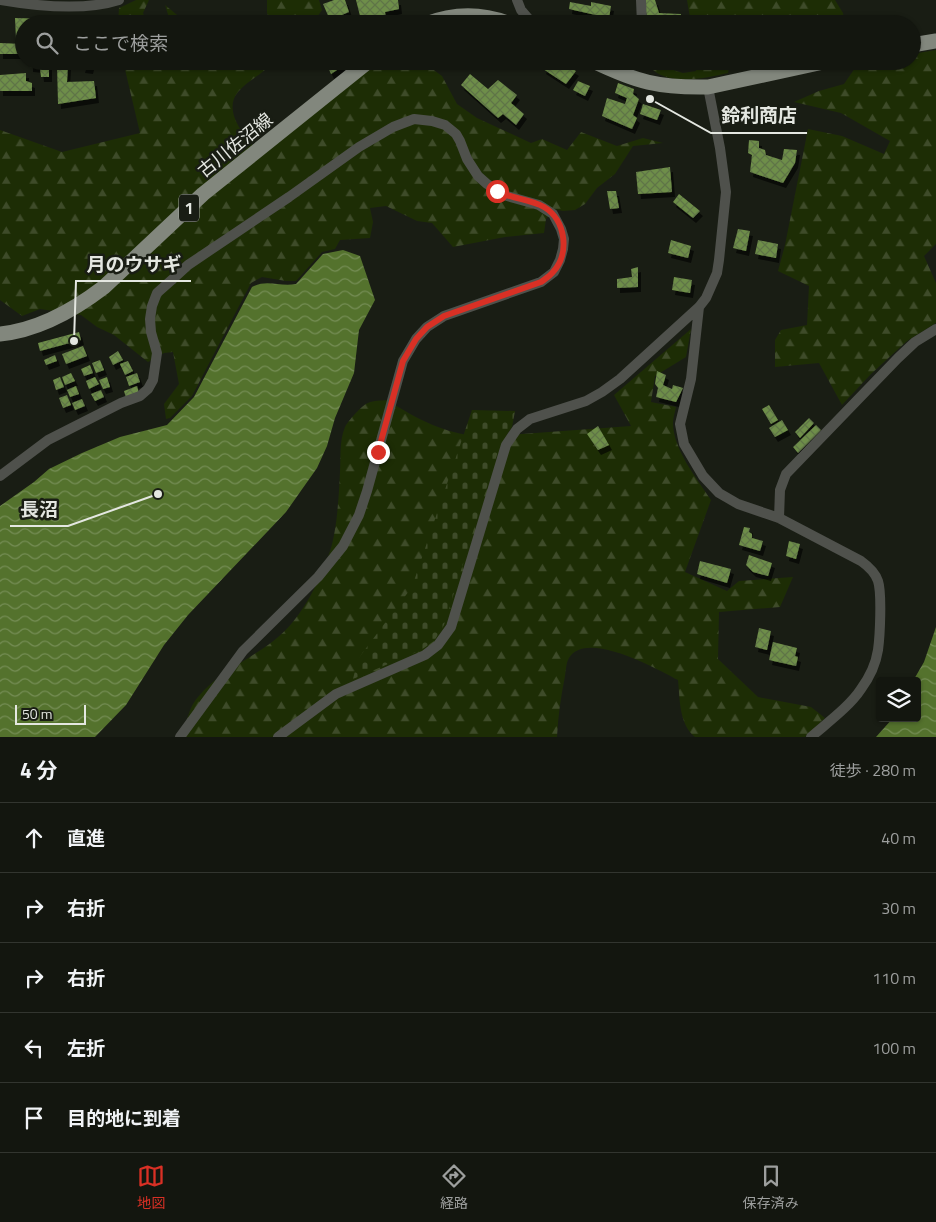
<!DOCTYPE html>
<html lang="ja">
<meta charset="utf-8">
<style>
:root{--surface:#13160f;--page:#1c1f18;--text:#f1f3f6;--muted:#9d9f9e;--line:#32352f;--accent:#d93025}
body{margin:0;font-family:"Titillium Web","Noto Sans JP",sans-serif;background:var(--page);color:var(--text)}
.controls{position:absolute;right:15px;bottom:15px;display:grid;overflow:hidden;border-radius:5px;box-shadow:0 1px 4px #0004}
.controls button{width:45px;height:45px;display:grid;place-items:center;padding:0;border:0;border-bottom:1px solid var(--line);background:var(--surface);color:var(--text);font:25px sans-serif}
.scale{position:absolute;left:15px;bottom:12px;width:71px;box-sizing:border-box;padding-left:5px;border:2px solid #e4e7e1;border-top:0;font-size:14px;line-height:18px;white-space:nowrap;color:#e4e7e1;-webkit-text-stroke:4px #191d14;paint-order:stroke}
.stop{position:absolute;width:15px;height:15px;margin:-11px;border:4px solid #d93025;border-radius:50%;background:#fff}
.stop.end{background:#d93025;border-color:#fff;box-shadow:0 1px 5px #0008}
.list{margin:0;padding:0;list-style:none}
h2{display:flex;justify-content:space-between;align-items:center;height:65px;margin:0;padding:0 20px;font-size:21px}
h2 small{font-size:16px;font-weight:400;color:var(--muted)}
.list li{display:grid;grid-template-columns:32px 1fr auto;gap:15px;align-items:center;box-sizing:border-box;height:70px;padding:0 20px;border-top:1px solid var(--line)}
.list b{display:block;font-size:19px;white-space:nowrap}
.list em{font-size:16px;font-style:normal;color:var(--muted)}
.icon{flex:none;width:28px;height:28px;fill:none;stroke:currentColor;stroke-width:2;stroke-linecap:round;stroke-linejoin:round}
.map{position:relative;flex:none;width:936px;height:737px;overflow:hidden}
.search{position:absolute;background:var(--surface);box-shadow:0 1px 4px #0004;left:15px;right:15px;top:15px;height:55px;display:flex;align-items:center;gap:12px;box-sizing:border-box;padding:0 18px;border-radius:28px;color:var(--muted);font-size:19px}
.sheet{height:415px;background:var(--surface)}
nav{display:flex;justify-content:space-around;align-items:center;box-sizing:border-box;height:70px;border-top:1px solid var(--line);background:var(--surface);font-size:14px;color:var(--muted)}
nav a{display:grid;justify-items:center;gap:2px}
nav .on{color:var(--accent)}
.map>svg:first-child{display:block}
</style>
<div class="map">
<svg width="936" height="737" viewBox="0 0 936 737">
<defs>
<pattern id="forest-firs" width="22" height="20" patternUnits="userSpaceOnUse" patternTransform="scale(1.25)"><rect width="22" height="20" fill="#1d2d05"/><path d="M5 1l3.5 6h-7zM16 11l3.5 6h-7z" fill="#3e4b29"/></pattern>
<pattern id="cemetery-stones" width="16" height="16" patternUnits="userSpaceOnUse" patternTransform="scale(1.25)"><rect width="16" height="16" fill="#1d2d05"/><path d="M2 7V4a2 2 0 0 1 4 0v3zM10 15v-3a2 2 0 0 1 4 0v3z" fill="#3e4b29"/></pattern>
<pattern id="water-waves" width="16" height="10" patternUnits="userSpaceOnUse" patternTransform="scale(1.25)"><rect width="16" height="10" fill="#54722d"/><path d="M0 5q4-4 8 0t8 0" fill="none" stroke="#758d55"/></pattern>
<pattern id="building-cross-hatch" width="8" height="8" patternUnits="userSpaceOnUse" patternTransform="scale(1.25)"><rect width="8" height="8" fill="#6e8e48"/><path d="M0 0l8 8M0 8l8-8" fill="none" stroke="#5f7447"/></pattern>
<filter id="shadow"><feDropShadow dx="3" dy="5" stdDeviation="0" flood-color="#0009"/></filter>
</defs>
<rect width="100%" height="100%" fill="#191d14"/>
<!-- forest -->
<path fill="url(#forest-firs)" d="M136,0H149L143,13L147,24H118L119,8Z
M267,0H319L322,10C311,29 291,24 272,24L267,13Z
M687,0H835L843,13L845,24H691Z
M165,5L182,19L207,16L214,24H171Z
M936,50V244L924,256L936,283V323L907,341L871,374L842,405L819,363L775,367V340L781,330L807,325L809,286L778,271L785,245L808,129L842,136L884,154L890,141L841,113L794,102L819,91L844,84L855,68L875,61H912V54Z
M123,61H273C264,74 248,80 238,92C221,112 248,141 262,155L349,84L380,61H425L431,68L442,76L457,104L477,118L531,143L542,139L567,150L581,132L617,146L643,138L663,143L633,146L615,174L597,188L585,204L575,210L563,211L554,209L546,219L544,233L505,237L453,247L432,223L417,221L386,206L370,208L373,222L370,238L340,240L335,249L322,252L296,281H286L262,277L251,283L192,396L170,418L166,419L164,404L179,384L173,352L164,353L148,362L114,335L97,327L81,315L40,309L22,316L0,300V130L62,152L140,133Z
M651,61H655L657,65L683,73L696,71L695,61H743L730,64L728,73C706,78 672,86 653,70Z
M691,329L686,357L655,376L651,402L676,407C675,412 673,418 673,423C673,449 697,479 711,500L685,572L727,591L739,581L793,577L780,607L719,612L718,659L758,697L811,707L825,718L805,737H695C679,724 680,700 678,680C657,669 586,629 569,658C566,663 566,670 565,676C561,696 558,716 557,737H178C189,724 186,711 198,697C217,674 244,662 268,645C299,624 318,586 330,551C337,531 339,494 340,472C341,458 339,441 345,427C348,421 362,405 368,403C374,400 381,401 387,400C419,420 443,433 481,437L631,426L614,395Z"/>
<!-- cemetery -->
<path fill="url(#cemetery-stones)" d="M472,410L515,411L512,427L500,445L444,625L434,641L421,650L353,679L358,659L412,587Z"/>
<!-- water -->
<path fill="url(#water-waves)" d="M343,250L360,256L375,300L359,330L354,373L335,418L327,446L317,468L286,512L188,615L164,645L126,705L95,737H0V506L34,482L49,469L82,453L120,437L167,425L194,397L252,287C267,279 279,287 296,284L323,254Z
M936,627V737H876L893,718H917V681H913L924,662Z"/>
<!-- building -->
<path fill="url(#building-cross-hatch)" filter="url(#shadow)" d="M334,0H345L349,12L330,20L323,4Z
M356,0H398L399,9L385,12L387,24H362Z
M644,0H655L659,13L681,14L680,24H648Z
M570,2L591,6V2L611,6L609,18L569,9Z
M15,18L54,19V24H24V40H16Z
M0,43L24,44V54H0Z
M30,61H49V77H41L40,68L30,67Z
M84,61H92L90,69L82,68Z
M325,61H346V64L331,74Z
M560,61L576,71L566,84L543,69L546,62L555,67Z
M68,64L67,82L94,81L96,98L58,104L57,65Z
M26,73V81L32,83V91H0V75Z
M470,74L488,89L498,80L517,95L511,103L524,114L516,125L503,114L498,118L461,85Z
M578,81L590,86L585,96L573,90Z
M618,83L634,89L633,94L639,99L633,115L637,118L632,129L602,116L607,98L625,104L627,98L615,93Z
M643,104L661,110L657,120L640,114Z
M749,140L759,141V148L765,150L766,155L782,160L784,149L797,150L795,163L783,183L750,172L752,155L748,153Z
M670,167L672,192L638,194L636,172Z
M607,191H616L619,208L610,209Z
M679,194L700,211L693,218L673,202Z
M738,229L750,231L746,251L733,248Z
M671,240L691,246L688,258L668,253Z
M758,240L778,244L776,258L755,254Z
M638,267V287L617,288V279L632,277L631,269Z
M674,277L692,280L690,293L672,290Z
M79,332L81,340L40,351L38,343Z
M83,346L87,356L66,364L62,354Z
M118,351L123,360L113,365L109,357Z
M55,355L57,361L46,365L44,360Z
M100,360L104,370L96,373L92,363Z
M128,361L133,371L125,375L120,364Z
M90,365L93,373L84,376L81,369Z
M657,371L666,375L663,385L672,389L673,385L683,388L676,402L656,397L658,388L655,384Z
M71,373L75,381L65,385L62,377Z
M137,373L140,382L129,386L126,377Z
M60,377L64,387L56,390L53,380Z
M95,377L99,384L89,389L86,381Z
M107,377L110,387L103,389L99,380Z
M76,386L79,394L70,397L67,390Z
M137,386L139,393L126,398L124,391Z
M101,390L104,397L95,401L91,394Z
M67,395L71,405L63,408L59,398Z
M82,399L85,406L75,410L72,403Z
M769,405L778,420L771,424L762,409Z
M809,418L814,423L800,438L795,432Z
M782,420L788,430L775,437L769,428Z
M816,425L821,430L798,453L793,447Z
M598,426L609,445L598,450L587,434Z
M744,527L750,528L749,532L752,534V538L763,541L760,551L739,545Z
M789,541L800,544L796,559L786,556Z
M749,555L772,563L768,576L753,572L746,565Z
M700,561L731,569L727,583L697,574Z
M759,628L771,631L767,650L755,647Z
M773,642L797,648L795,656L798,657L796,666L769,660Z"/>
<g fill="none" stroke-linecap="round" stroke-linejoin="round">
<!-- minor -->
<path stroke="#4f514c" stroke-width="10" d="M1,0C36,6 85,11 119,0
M517,0L521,10L533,24
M641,0L642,24
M699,307L691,379L680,424L684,444L703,476L719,493L738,504L779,518L861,561C868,566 875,572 878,581C882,593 880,636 878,650C876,663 869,678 861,689C850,706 827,723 811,737
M0,476L48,440L121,403L140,396L148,389L153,380L157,353L151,332L150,319L152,306L157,293L175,277L188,265L289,197L359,147L393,127L414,119L432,121L445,125L456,134L460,141L467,159L478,176L487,184L507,196L539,205L553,214L561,229L564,239L563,249L560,260L554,272L541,282L444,316L427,327L416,339L403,361L367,491L359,515L343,546L318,577L243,651L180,737
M779,518L780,490L786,474L898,358L915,342L936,329
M278,737L336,694L425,655L438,645L451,627L506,445L517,429L530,419L586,401L602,392L620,379L699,307L706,298L717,273L719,260L726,192L720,148L708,87"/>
<!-- primary -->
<path stroke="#82877d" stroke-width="15" d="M426,24C454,13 482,13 510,24
M912,45L936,41
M593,61C637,82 658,88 708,87L828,61
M0,334C39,330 74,310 104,287L203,194L369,61"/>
</g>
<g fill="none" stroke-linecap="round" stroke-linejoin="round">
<!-- route -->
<path stroke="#d93025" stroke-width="6" d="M378,452L403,361L416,339L427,327L444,316L541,282C545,279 550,276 553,272C570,254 566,220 544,207C530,199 512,199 497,191"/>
</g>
<g text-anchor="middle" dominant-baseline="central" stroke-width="5" stroke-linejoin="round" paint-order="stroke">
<!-- shield labels -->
<rect fill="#191d14" stroke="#a7aaa4" stroke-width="1" x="179" y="194.5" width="20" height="27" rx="4"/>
<g font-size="16" font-weight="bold" fill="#e4e7e1">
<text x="189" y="208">1</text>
</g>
<!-- street labels -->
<g font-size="18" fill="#e4e7e1" stroke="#191d14">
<text transform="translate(235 145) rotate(-39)">古川佐沼線</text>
</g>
</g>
<!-- callouts -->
<path fill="none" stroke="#e4e7e1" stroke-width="2" d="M650 99L711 133H807M74 341L76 281H191M158 494L68 526H10"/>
<g fill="#e4e7e1" stroke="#191d14" stroke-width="2">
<circle cx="650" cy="99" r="5"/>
<circle cx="74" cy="341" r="5"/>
<circle cx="158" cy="494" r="5"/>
</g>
<g font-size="19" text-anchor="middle" font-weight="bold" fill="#e4e7e1" stroke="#191d14" stroke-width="5" stroke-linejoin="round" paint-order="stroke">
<text x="759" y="122">鈴利商店</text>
<text x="134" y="271">月のウサギ</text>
<text x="39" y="516">長沼</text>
</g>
</svg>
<div class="controls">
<button><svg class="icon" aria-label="layers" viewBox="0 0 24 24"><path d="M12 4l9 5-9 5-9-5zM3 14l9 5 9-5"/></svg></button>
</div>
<div class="scale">50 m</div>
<div class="stop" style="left:497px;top:191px"></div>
<div class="stop end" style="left:378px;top:452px"></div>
<div class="search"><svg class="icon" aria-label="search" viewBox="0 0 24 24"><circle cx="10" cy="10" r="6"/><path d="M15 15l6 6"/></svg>ここで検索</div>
</div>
<section class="sheet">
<h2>4 分<small>徒歩 · 280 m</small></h2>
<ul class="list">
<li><svg class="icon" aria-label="ahead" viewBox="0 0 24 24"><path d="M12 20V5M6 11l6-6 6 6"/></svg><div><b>直進</b></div><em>40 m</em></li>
<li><svg class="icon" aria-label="right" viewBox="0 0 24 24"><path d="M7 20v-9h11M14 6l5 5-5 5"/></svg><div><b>右折</b></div><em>30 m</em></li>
<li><svg class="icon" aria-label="right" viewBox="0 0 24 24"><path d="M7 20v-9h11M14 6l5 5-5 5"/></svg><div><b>右折</b></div><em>110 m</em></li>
<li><svg class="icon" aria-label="left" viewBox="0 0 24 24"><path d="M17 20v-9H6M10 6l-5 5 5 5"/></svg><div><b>左折</b></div><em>100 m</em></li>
<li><svg class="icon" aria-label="arrive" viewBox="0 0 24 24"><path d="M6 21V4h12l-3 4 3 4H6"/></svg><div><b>目的地に到着</b></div></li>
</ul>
</section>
<nav>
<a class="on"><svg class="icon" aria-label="map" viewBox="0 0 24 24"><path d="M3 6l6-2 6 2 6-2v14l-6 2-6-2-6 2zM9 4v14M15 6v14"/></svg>地図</a>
<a><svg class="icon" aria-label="directions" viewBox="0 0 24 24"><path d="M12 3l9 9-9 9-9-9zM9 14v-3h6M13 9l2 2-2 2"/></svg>経路</a>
<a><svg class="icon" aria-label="saved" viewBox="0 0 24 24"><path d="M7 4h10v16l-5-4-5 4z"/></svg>保存済み</a>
</nav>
